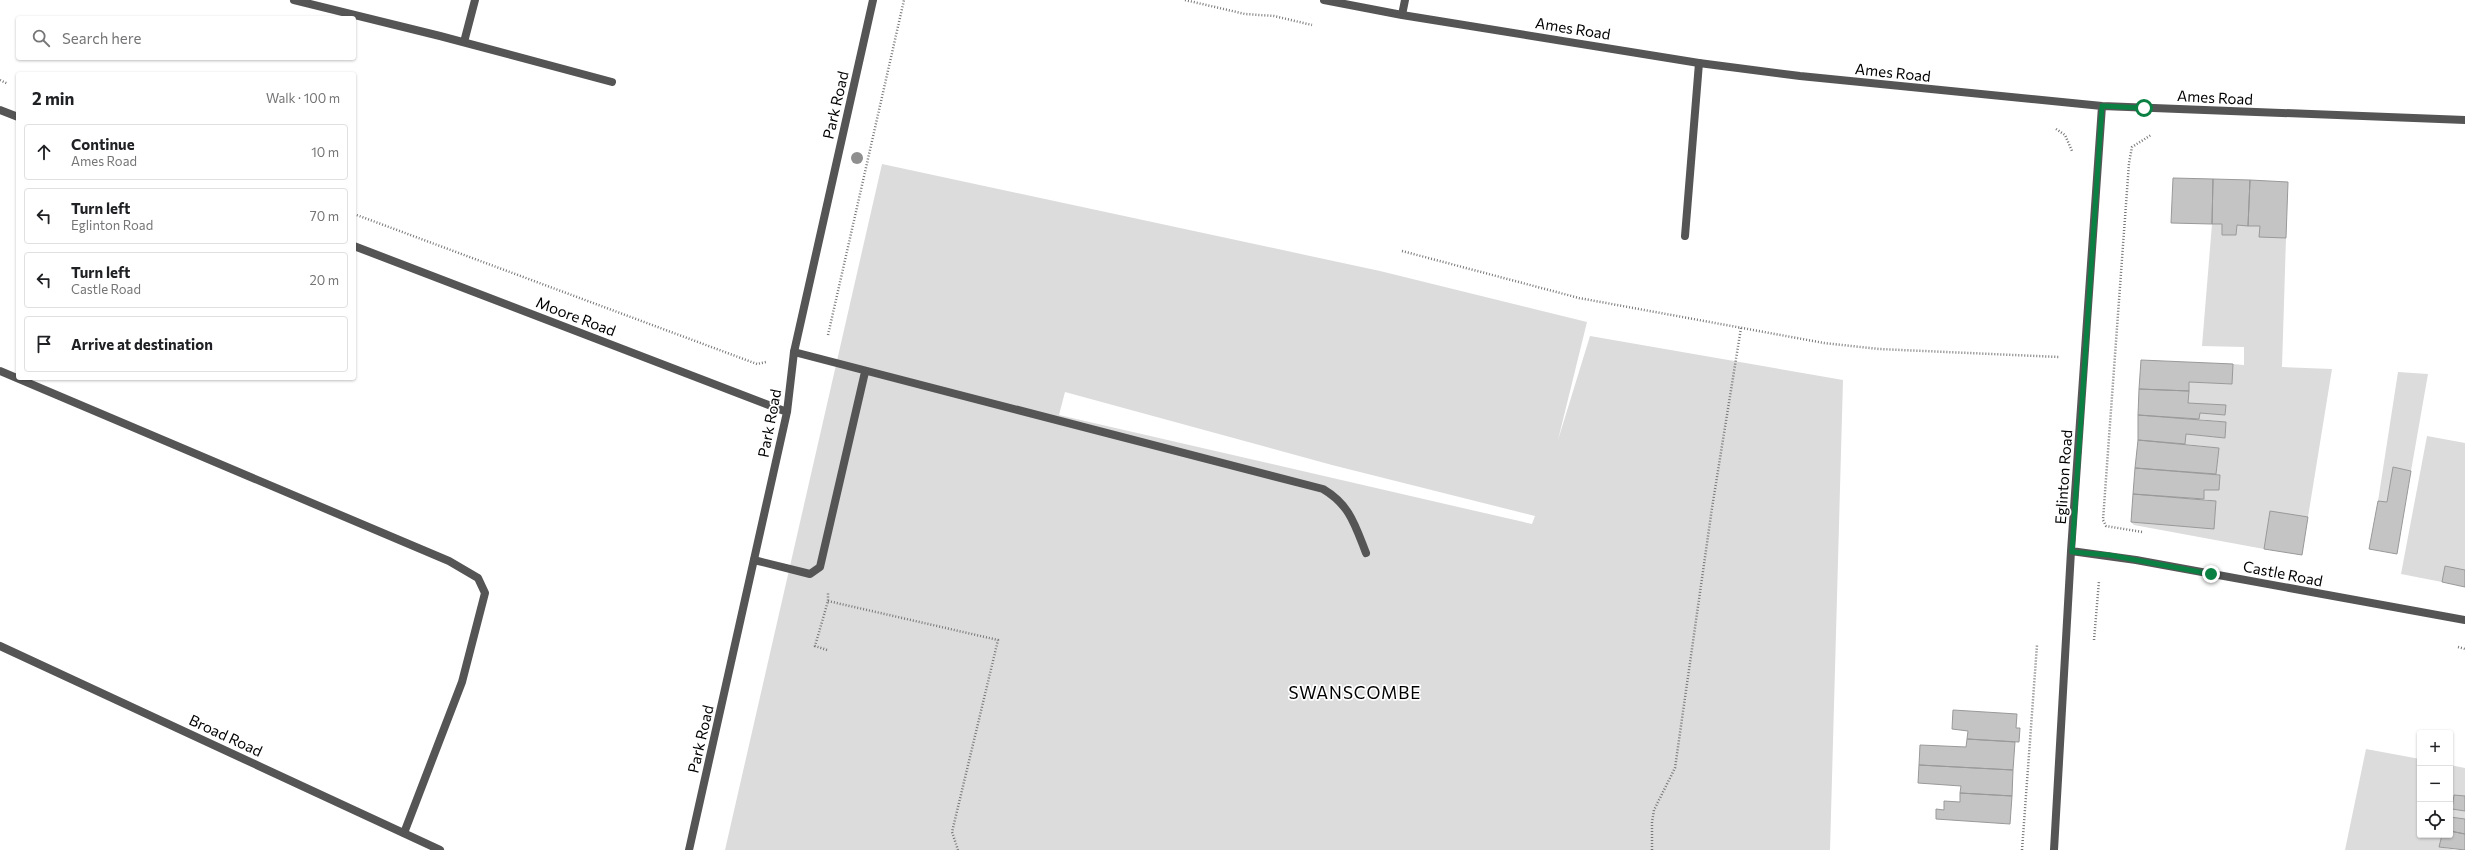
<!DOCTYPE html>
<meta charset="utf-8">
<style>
:root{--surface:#fff;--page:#f2f2f2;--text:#202124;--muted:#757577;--line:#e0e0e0}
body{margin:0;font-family:Commissioner,sans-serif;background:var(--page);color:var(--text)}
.controls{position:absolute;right:12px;bottom:12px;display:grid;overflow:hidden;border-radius:4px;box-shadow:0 1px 3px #0004}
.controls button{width:36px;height:36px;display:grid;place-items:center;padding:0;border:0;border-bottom:1px solid var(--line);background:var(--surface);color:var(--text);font:20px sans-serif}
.stop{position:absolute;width:12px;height:12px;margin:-9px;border:3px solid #0b8043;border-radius:50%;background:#fff}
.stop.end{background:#0b8043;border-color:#fff;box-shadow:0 1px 4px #0008}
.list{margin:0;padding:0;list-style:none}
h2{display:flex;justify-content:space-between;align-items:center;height:52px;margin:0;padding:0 16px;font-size:17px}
h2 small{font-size:13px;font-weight:400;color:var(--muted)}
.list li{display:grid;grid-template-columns:26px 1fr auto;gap:12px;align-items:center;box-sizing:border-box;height:56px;margin:0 8px 8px;padding:0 8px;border:1px solid var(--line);border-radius:4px}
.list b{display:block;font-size:15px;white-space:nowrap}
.list p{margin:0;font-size:13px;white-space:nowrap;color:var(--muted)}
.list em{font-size:13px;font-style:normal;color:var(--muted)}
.icon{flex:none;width:22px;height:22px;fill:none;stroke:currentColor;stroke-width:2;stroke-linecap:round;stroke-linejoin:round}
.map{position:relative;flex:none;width:2465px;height:850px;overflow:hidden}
.search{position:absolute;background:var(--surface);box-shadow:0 1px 3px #0004;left:16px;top:16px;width:340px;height:44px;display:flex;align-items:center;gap:10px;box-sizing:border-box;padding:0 14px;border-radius:4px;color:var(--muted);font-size:15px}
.panel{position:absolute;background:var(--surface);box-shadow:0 1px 3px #0004;left:16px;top:72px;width:340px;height:308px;border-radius:4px}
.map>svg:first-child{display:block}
</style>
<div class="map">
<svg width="2465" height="850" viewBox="0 0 2465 850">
<rect width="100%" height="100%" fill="#fff"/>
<!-- green -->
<path fill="#dcdcdc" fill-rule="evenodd" d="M882,164L1380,271L1587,322L1558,440L1590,336L1843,380L1830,850H725ZM1065,392L1332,465L1535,516L1532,524L1059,415Z
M2212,224H2222V235H2236L2237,225L2260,226L2286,238L2282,367L2332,369L2308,517L2264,549L2134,525L2131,522L2214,528L2216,501L2204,499V490H2219L2220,475L2216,474L2219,448L2185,444L2186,434L2225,438L2226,422L2199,419L2200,413L2225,415L2226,406L2188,403L2189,382L2232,384L2233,364L2244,365V347L2202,346Z
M2398,372L2428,374L2411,471L2393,467L2387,502L2378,501Z
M2427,436L2465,443V570L2445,566L2442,582L2401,574Z
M2366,749L2420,759V835H2442L2439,847L2456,850H2345Z
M2450,765L2465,768V796L2454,795L2452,808L2465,811V819L2450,817Z"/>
<!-- building -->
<path fill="#c4c4c4" stroke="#999" d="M2173,178L2213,179L2212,224L2171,223Z
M2213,179L2250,180L2248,226L2237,225L2236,235H2222V224H2212Z
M2250,180L2288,182L2286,238L2259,237L2260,226H2248Z
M2141,360L2233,364L2232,384L2189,382V391L2139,389Z
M2139,389L2189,391L2188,403L2226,405L2225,415L2200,413L2199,419L2138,415Z
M2138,415L2226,422L2225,438L2186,434L2185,444L2138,440Z
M2138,440L2219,448L2216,474L2135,468Z
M2393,467L2411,471L2397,554L2369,549L2378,501L2387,502Z
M2135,468L2220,475L2219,490H2204V499L2133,494Z
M2133,494L2216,501L2214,529L2131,522Z
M2270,511L2308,517L2302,555L2264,549Z
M2445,566L2465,570V587L2442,582Z
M1953,710L2017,714L2016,728H2020L2019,742L1967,739L1968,731L1952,729Z
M1967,739L2015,742L2013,770L1919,765L1920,745L1966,747Z
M1919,765L2013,770L2012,796L1960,793L1961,786L1918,783Z
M1960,793L2012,796L2010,824L1936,819V809L1944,810V801L1960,802Z
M2454,795L2465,796V811L2452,809Z
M2450,817L2465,819V834L2450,831Z
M2450,831L2465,834V850L2439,847L2442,835H2450Z"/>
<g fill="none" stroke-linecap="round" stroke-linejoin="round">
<!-- path -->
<path stroke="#777" stroke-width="2.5" stroke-dasharray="1 2" stroke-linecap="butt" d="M1185,0L1245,14L1274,16L1312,25
M0,80L8,84
M2056,129L2065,135L2072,151
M354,214L757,364L766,362
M1402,251L1579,298L1824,343L1879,349L2059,357
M828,335L904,0
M2142,532L2106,526L2103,520L2129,163L2132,147L2151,135
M828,601L998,640L952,832L958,850
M2094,640L2099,581
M2458,647L2465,649
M827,650L815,646L828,601V593
M1652,850V822L1654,810L1675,768L1712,508L1741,328
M2022,850L2037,645"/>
<!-- lane -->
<path stroke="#555" stroke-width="8" d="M294,0L440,36L612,82
M464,42L475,0
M1685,236L1699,63
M794,352L1323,489C1350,505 1355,525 1366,553
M0,371L449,561L478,578L485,593L462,682L404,833
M754,560L810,574L820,567L865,372"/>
<!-- street -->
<path stroke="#555" stroke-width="8" d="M1324,0L1402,15L1699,63L1800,76L2102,106L2465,120
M1402,15L1405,0
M0,110L18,117
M354,246L787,412
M2071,551L2136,560L2465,620
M0,646L440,850
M689,850L787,412L794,352L873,0
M2054,850L2071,551L2102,106"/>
</g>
<!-- trees -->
<circle fill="#8f8f8f" cx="857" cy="158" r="6"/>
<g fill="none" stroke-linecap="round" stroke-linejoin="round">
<!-- route -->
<path stroke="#0b8043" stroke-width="5" d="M2144,108L2102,106L2072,552L2109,555L2211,574"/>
</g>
<g text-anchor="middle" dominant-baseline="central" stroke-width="3.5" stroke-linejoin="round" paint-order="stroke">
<!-- street labels -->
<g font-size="15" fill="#000" stroke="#fff">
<text transform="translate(1573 28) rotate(9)">Ames Road</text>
<text transform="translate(1893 72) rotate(6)">Ames Road</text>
<text transform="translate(2215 97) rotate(3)">Ames Road</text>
<text transform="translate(835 105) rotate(-77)">Park Road</text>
<text transform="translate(576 316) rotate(21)">Moore Road</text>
<text transform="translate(769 423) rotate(-79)">Park Road</text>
<text transform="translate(2063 477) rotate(-86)">Eglinton Road</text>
<text transform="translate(2283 573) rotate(11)">Castle Road</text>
<text transform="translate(226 735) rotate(25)">Broad Road</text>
<text transform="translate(700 739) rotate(-77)">Park Road</text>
</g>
<!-- quarter labels -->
<g font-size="17" letter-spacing="1" fill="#000" stroke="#fff">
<text x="1355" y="692">SWANSCOMBE</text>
</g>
</g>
</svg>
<div class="controls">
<button>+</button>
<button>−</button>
<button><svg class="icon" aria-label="locate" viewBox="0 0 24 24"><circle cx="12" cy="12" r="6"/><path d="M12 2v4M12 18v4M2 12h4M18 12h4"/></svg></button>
</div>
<div class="stop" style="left:2144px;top:108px"></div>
<div class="stop end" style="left:2211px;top:574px"></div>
<div class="search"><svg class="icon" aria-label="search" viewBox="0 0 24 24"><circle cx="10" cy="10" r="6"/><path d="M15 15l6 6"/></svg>Search here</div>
<section class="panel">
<h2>2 min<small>Walk · 100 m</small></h2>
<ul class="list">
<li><svg class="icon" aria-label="ahead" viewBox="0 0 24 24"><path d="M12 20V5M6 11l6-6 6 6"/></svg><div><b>Continue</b><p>Ames Road</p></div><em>10 m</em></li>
<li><svg class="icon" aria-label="left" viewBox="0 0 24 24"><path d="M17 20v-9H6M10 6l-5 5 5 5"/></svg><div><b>Turn left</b><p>Eglinton Road</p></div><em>70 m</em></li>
<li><svg class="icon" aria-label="left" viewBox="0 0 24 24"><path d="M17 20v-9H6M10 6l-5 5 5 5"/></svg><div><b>Turn left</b><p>Castle Road</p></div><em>20 m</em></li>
<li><svg class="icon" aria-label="arrive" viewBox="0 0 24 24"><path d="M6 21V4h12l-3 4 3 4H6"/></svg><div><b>Arrive at destination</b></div></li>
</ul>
</section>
</div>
